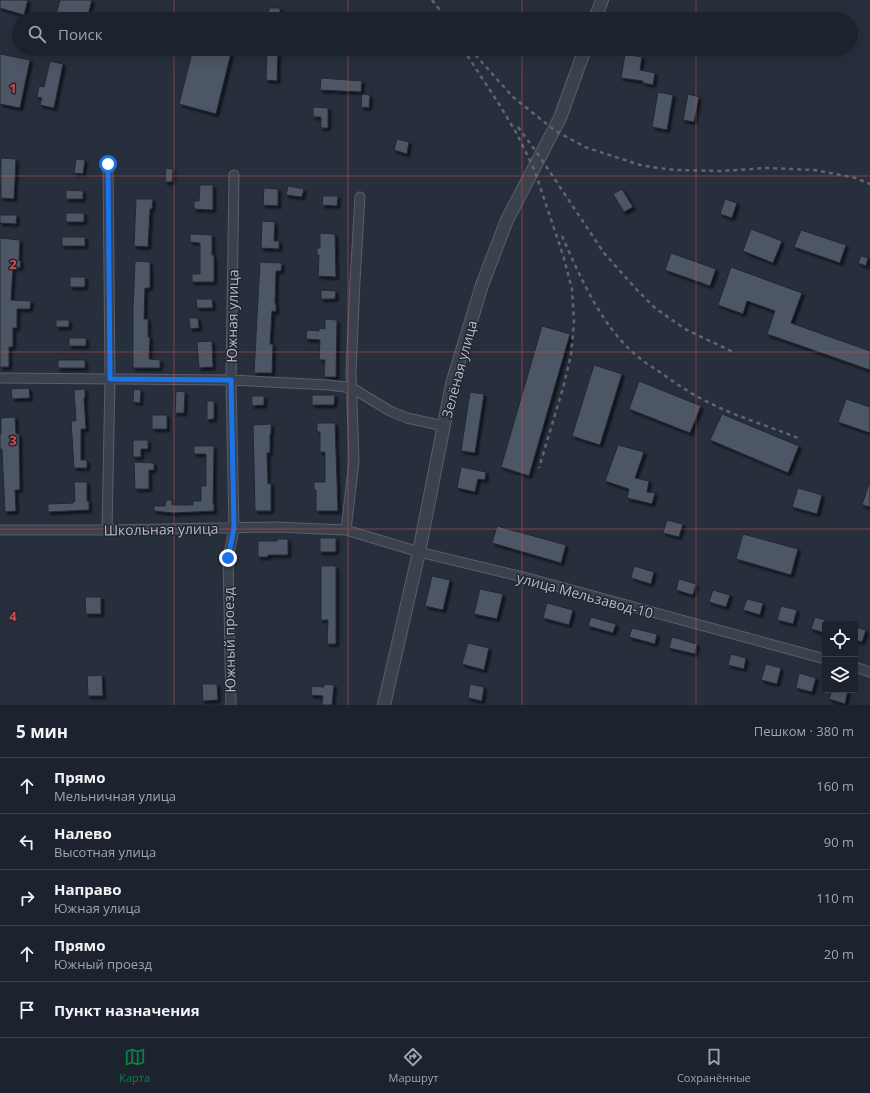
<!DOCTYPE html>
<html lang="ru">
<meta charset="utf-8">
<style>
:root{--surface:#1d232e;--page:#2a2f3a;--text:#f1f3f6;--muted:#a0a4aa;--line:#3b404a;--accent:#0b8043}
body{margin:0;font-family:"Open Sans",sans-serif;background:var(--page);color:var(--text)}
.controls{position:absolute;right:12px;bottom:12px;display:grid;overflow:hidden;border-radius:4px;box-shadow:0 4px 16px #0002}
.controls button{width:36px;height:36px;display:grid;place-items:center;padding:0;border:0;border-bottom:1px solid var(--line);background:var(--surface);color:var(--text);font:20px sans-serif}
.stop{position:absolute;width:12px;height:12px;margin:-9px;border:3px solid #1a73e8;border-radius:50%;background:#fff}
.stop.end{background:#1a73e8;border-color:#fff;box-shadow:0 1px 4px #0008}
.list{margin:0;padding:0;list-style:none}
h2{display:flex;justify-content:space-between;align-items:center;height:52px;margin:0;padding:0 16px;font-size:17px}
h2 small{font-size:13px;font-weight:400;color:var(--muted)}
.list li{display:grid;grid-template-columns:26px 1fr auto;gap:12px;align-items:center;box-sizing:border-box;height:56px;padding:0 16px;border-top:1px solid var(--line)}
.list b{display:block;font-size:15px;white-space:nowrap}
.list p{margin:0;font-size:13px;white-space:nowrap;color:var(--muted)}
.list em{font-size:13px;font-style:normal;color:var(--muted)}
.icon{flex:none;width:22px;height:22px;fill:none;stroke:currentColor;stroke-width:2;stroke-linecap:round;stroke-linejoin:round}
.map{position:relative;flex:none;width:870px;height:705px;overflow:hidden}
.search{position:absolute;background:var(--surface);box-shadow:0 4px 16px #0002;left:12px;right:12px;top:12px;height:44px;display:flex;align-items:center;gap:10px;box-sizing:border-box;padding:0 14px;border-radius:22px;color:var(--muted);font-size:15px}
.sheet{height:332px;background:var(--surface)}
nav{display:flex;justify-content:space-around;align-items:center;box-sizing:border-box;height:56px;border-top:1px solid var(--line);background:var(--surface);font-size:11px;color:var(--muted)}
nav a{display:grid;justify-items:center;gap:2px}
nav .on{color:var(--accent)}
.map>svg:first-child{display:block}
</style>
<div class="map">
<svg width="870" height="705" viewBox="0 0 870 705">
<defs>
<filter id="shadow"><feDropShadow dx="2.5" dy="2.5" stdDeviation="1" flood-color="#0009"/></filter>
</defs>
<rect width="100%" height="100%" fill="#272f3d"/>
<!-- building -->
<path fill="#4e5665" stroke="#222834" filter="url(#shadow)" d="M0,0H28L24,15L0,8Z
M60,0H92L87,19H59L55,18Z
M269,8H280V19H268Z
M193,49H232L216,114L179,104Z
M267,49H278L277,81L266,80Z
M0,54L30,60L20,108L0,104Z
M625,54L642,57L640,70L655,73L653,85L643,83V81L621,78Z
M50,61L63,64L54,108L40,105L42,98L37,97L39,86L44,87Z
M321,78L362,81L361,92L320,90Z
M658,92L673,95L667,130L652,127Z
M362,94L370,95L369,108L361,107Z
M688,94L699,97L694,122L683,120Z
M313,107L328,108V128H321V117H313Z
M397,139L409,142L407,154L394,150Z
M1,158L16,159L14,199L1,198Z
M76,159L85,160L83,174L74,173Z
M166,168L173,169L172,182H165Z
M200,185H213V210L194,209V201H199Z
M288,186L304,189L302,197L286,195Z
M264,188L278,189V206L263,205Z
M622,189L633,207L624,212L613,194Z
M66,190L83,191V199H66Z
M323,196H338L337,206L322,205Z
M136,199H153L152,209H150L148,247L134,246Z
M725,199L737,203L732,218L720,214Z
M66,213H84V222H66Z
M0,215H17L16,224L0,223Z
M262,221L275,222L274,241H279V249L261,248Z
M751,229L782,241L773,263L743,251Z
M801,230L846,245L840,263L794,247Z
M320,233L335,234L336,277L318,276L319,255H317V248H320Z
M190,234L212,235V255H214V282H192V274H200V243L190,242Z
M62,237H85V246H62Z
M0,238L20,240L19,261H21L20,268H13L11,300L31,301L30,309H17V328H13V347H9V367H0Z
M671,253L716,269L710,286L665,270Z
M861,256L868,258L866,266L858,263Z
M135,261L150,262V288H145L144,319H148V337H150L149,359L160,360V368H133V309Z
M260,262L282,263L281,271H276L275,303H276V312L272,311L270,344H273L272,373H254Z
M731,267L802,293L791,323L870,351V370L767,334L775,311L747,301L743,314L718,305Z
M70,277H85V287H70Z
M321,290L336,291L335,299H321Z
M196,299H212L213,308H197Z
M189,318H198L199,328L190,329Z
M325,319L337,320L336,377H324L325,360H319L320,340L306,339L307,330L319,331V328L325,329Z
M56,320H69V327H56Z
M542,326L570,334L529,476L501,467Z
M69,338H86V346H69Z
M212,341L213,367L199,368L197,342Z
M58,360H85V368H58Z
M594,365L622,374L600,445L572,436Z
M639,381L701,406L690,433L629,409Z
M29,388L30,398L12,399L11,389Z
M85,389V398H84L86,429H81V460H87V468H74L71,421H76L74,390Z
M134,389L141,390L140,403L133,402Z
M176,391L185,392L184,413H175Z
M470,392L484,394L475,453L461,451Z
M312,395H335L334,405H312Z
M252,396H264V405L252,406Z
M846,399L870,407V433L838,422Z
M207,401H214V419L207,420Z
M722,414L799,446L788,473L710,440Z
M152,415H167V429H152Z
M15,417L16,434H19L20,490H15L16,511L5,512L3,471L2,449H0V434H1V418Z
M317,423H335L338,511H316V490H314V482H325V452H320V432H317Z
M271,424V434H270V453H267L268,484L271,483V511H255L253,425Z
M133,440H148V449H141V457H133Z
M618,445L644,452L635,478L649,481L647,492L655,493L652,504L627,498L629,489L605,481Z
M194,446H214L213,504H214V511L173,513L154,511V506H165L166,500H172V505H193V501H201V486H206V454H194Z
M134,462L154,463V470H149V489H135Z
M461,467L486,472L485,480L478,479L475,492L457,488Z
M74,482H87V501H89V510L48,512V504L73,503V502L75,501Z
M869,484H870V507L862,505Z
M798,488L822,495L817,514L792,507Z
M667,520L683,524L679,537L663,533Z
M497,526L566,545L561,563L492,543Z
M743,534L798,549L791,575L736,559Z
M320,538H336V552H320Z
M277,539H288V555H268V557H258V541H277Z
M321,566H336V644H327L328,620H321Z
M634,566L654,572L651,584L631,578Z
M432,576L450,580L443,610L425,606Z
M679,579L696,584L693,595L676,590Z
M480,589L503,594L497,619L474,614Z
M713,590L730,595L726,607L709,602Z
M85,597H101V614H86Z
M747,599L763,603L760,615L743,610Z
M547,603L573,610L569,625L543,618Z
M781,606L797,610L793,624L777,620Z
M591,617L616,624L613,633L588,626Z
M815,617L825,620V633L811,629Z
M855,627L866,630L862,642L855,640Z
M632,628L657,634L655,644L629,637Z
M672,637L697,644L695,654L669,648Z
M468,643L489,648L484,670L462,664Z
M731,654L746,658L744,669L728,665Z
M766,664L781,668L777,684L761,680Z
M799,673L816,678L812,692L796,688Z
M102,675L103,696H88L87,676Z
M202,684H217L218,700L203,701Z
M324,684L334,685L332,705H322L323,696L311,695L312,686L324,687Z
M470,684L484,687L482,701L468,698Z
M832,690H848L845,704L829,699Z"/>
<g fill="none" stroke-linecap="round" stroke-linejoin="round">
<!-- minor casing -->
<g stroke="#595f6b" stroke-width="11">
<path id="minor" d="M0,378L231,380L329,385L352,388L390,411L407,418L444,426
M0,530H107L276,527L346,530L419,552L531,579L825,659
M107,530L110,379L108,164
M346,530L354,461L351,372L355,281L360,197
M855,667L870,672
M231,705L228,558L234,529L231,380L234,175"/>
</g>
<!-- tertiary casing -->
<g stroke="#595f6b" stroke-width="14">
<path id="tertiary" d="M595,19L602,0
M384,705L419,552L452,384L482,285L507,220L560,118L585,49"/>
</g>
<!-- minor -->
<use href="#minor" stroke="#3b414d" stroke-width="9"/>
<!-- tertiary -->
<use href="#tertiary" stroke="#3b414d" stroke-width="12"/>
<!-- rail -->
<path stroke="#5e6573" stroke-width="2.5" stroke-dasharray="4 4" stroke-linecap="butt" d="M432,0L447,19
M463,49L499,104L517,134L534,169L563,255L572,289L574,321L571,355L563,388L539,468
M470,49L513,97L554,130L585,147L640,165L658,168L676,170L720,171L767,168L814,170L856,178L870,184
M518,127L540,157L604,253L637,290L655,308L685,329L735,353
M562,236C580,277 602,327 637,356C643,361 650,366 657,370C671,380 685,390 700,398C731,415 766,425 798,438"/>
</g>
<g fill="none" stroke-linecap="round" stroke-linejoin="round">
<!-- route -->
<path stroke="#1a73e8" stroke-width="5" d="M108,164L110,379L231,380L234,528L228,558"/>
</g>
<!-- grid -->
<path fill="none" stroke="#ce4d50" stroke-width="1" stroke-opacity="0.55" d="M174,0V19M348,0V19M522,0V19M696,0V19M174,49V705M348,49V705M522,49V705M696,49V705M0,176H870M0,352H870M0,529H870"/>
<g text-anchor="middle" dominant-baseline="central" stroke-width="3" stroke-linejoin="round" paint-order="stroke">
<!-- street labels -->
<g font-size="14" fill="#b7bdc8" stroke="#202632">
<text transform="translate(232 316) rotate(-89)">Южная улица</text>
<text transform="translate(459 369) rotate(-75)">Зелёная улица</text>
<text transform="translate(161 529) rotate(-1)">Школьная улица</text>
<text transform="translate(585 595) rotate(15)">улица Мельзавод-10</text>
<text transform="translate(229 640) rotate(-91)">Южный проезд</text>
</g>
</g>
<g font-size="13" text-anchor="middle" font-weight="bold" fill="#ce4d50" stroke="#202632" stroke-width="3" stroke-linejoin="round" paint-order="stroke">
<text x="13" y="93">1</text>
<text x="13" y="269">2</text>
<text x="13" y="445">3</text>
<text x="13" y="621">4</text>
</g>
</svg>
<div class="controls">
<button><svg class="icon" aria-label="locate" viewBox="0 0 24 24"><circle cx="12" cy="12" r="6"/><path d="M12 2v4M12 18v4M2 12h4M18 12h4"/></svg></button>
<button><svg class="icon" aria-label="layers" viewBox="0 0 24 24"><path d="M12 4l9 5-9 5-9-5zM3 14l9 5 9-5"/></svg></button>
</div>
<div class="stop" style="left:108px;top:164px"></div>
<div class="stop end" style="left:228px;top:558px"></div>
<div class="search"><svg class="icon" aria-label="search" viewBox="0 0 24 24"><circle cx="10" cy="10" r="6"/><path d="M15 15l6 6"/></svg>Поиск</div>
</div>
<section class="sheet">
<h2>5 мин<small>Пешком · 380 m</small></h2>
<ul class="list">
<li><svg class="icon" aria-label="ahead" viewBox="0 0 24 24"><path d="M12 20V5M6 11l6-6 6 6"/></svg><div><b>Прямо</b><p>Мельничная улица</p></div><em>160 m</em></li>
<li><svg class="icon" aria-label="left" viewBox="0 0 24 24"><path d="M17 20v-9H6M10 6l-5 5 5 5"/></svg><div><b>Налево</b><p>Высотная улица</p></div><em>90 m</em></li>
<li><svg class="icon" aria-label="right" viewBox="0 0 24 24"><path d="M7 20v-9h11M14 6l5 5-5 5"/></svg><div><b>Направо</b><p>Южная улица</p></div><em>110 m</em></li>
<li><svg class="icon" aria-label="ahead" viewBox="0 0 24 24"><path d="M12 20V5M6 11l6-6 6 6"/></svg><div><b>Прямо</b><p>Южный проезд</p></div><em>20 m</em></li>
<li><svg class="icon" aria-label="arrive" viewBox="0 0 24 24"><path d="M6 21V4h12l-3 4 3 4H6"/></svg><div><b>Пункт назначения</b></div></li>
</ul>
</section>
<nav>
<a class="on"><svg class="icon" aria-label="map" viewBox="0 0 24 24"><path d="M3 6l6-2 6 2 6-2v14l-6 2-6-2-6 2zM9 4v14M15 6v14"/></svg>Карта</a>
<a><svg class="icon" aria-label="directions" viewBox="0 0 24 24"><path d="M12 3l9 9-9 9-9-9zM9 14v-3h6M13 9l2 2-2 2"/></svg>Маршрут</a>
<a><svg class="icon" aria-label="saved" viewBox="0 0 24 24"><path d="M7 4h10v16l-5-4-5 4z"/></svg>Сохранённые</a>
</nav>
